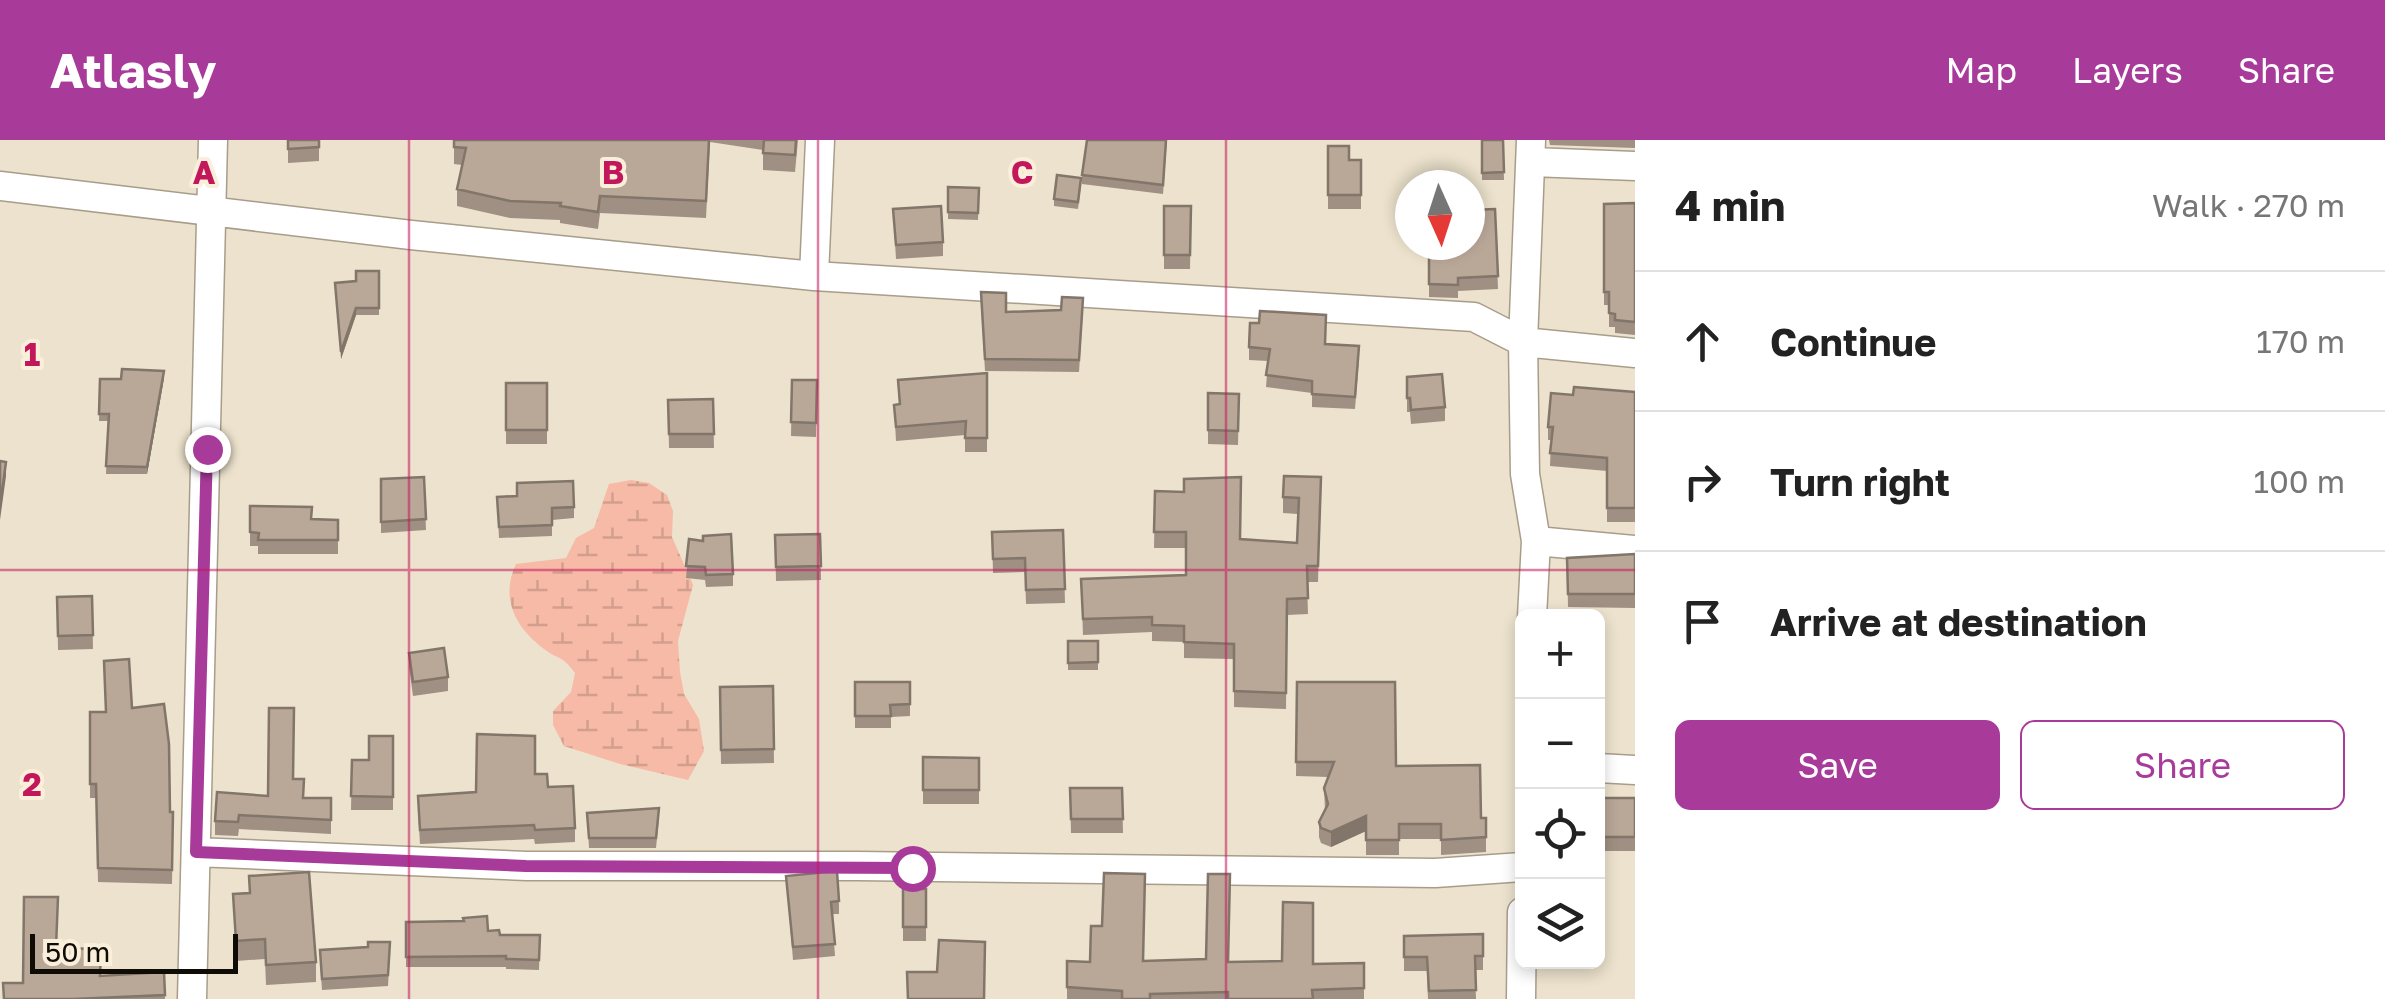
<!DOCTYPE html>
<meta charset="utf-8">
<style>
:root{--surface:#fff;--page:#f6f6f6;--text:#222;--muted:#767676;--line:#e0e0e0;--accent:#a83b9a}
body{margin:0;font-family:"Golos Text",sans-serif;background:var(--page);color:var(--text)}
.controls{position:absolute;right:30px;bottom:30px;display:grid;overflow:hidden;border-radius:15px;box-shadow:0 5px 15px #0003}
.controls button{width:90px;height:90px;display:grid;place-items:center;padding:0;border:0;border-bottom:2px solid var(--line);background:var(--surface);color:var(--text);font:50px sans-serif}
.compass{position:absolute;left:1395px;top:30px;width:90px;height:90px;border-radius:50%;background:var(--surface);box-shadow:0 5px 15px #0003;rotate:177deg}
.scale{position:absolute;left:30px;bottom:25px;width:208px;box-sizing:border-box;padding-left:10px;border:5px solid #0f0b05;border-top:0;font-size:28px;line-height:35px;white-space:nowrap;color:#0f0b05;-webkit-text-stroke:8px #f9efda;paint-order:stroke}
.stop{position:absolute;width:30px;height:30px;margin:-22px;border:8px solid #a83b9a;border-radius:50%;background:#fff}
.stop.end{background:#a83b9a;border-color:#fff;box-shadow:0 2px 10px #0008}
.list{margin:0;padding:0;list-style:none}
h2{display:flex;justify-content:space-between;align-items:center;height:130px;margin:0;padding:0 40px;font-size:42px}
h2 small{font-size:32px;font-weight:400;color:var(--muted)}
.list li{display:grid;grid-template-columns:65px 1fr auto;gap:30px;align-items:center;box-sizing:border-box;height:140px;padding:0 40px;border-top:2px solid var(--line)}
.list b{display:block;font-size:38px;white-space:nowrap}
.list em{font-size:32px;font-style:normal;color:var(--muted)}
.actions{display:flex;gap:20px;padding:30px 40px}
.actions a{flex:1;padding:22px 0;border:2px solid var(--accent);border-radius:15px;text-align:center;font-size:35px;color:var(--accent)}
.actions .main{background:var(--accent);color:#fff}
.icon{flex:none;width:55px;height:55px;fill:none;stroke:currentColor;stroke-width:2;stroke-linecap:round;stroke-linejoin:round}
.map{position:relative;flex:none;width:1635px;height:859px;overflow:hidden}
header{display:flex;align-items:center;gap:60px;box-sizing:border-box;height:140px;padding:0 50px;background:var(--accent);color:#fff}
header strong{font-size:48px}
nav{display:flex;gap:55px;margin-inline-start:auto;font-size:35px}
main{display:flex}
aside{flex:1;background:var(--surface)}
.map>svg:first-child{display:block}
</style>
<header>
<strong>Atlasly</strong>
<nav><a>Map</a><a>Layers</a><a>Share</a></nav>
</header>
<main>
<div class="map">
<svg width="1635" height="859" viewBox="0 0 1635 859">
<defs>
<pattern id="wetland-marsh" width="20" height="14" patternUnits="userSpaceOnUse" patternTransform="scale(2.5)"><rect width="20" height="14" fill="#f6baa6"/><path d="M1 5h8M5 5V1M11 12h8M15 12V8" fill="none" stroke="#d29f8d"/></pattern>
</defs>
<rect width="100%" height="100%" fill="#ece2cd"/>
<!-- wetland -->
<path fill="url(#wetland-marsh)" d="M631,340L649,343L667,355L673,371L672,397L693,445L678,501L680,532L684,554L699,579L704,611L688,640L620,624L564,606L553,585V571L571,552L575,533C561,514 560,521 544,509C515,487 500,458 516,424L566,418L576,398L594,388L609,344Z"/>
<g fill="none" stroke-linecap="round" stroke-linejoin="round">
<!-- street casing -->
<g stroke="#a79d8a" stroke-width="31">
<path id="street" d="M1531,0L1523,202L1525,334L1536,401L1532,477
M1532,22L1635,26
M0,46L411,95L814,136L1474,177L1523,202L1635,213
M814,136L820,0
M1536,401L1635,410
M1598,628L1635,630
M196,712L527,726H857L1435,733L1522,727
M192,859L213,0
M1521,859L1522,772"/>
</g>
<!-- street -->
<use href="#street" stroke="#fff" stroke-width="28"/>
</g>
<!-- wall -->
<path fill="#9f9083" d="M288,0H319V21L288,23Z
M454,0H798L795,32L763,30V10L710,2L706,78L600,73L598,89L560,83V80L510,78L457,66V49L462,25L454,24Z
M1167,0L1163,54L1082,44V35Z
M1482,0H1503L1504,40H1482Z
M1549,0H1635V8L1550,5Z
M1328,6L1349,20H1361V69H1328Z
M1081,45L1078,69L1054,66V59Z
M948,47L979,48L978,80L948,79Z
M1635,63V195L1615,193V187H1609V165H1604V64Z
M1164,66H1191L1190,129H1164Z
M893,69L943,102V116L896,119Z
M1495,69L1498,149L1458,151V158L1429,157V105Z
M379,131V175H356L341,219L335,150Z
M981,164L1006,172L1083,170L1079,232L985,231Z
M1326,204L1359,219L1355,269L1312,267V253L1266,247L1268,221L1249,220V207Z
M987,233V312H965V295L896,301L894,265L899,264L898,240Z
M1407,237L1445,267V281L1411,284L1410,272H1407Z
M164,238L147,334H106L108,281H99L100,239Z
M792,240H817L816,297L791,296Z
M506,243H547V304H506Z
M1635,252V382H1607V331L1550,326L1551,300H1548V287Z
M1208,253L1239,254L1238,305L1208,304Z
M713,259L714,308H669L668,260Z
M424,337L426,390L381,393V339Z
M1321,337L1318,442H1307L1308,474L1287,475L1286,569L1234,567V519L1184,518V502L1152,501V492L1083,495L1081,439L1186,435V408H1154L1155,351L1240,399L1297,403L1298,374L1283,373V357Z
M497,357L574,367V378L552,380V396L499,398Z
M250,366L311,379L338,380V414H258V406H250Z
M1063,390L1065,463L1026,464L1025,432L993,433L992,392Z
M820,394L821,440L776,441L775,395Z
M689,399L733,434V446L706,447L705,440L686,438Z
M1635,414V468L1568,467L1567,418Z
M92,456L93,509L58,510L57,457Z
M1068,501H1098V530H1068Z
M409,513L448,537V551L413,556L409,526Z
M855,542H910V576L891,577V588H855Z
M1297,542L1396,626L1481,678H1486V712L1441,715V699H1399V715H1366V691L1331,707L1321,703L1319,697V682L1325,670L1324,648L1328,637L1296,636Z
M773,546L774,623L721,624L720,547Z
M132,568L170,672H173L172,744L98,742L96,658H90V572H105Z
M393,596V670H351L352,620H369Z
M923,617L979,618V664H923Z
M535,634L548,647L575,688V702L535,704L534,699L420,704L418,670Z
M293,639L304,658H331V694L239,689L238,696L215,695V681L268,656Z
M1070,648H1122L1123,693H1071Z
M1598,658H1635V711H1598Z
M587,673L659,678L656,708H589Z
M249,736L316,822V842L266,845L265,819L236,821L233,754L249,753Z
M786,736L839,761V774H832L835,816L793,820Z
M903,748L926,749V801H903Z
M406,782L488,791L500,795H540L539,830L506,829V827H406Z
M1483,794V830H1475L1476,859H1428L1427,831H1404V796Z
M57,808L101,836L164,832L165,859H3L23,843Z
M390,812L388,846L322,850L320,821Z
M1067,821L1313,824L1364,823V859H1067Z"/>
<!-- shaded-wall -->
<path fill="#82756a" d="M356,168V175L341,219V212Z
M164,231V238L147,334V327Z
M6,322V336L0,380V367Z
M1366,676V691L1331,707V692Z"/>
<!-- building -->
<path fill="#b9a798" stroke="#82756a" stroke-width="2.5" d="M288,0H319V7L288,9Z
M454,0H709L706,61L600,56L598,72L560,66L561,63L510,61L457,49L466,8L454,7Z
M764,0H796L795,15L763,13Z
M1087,0H1166L1163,45L1082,35Z
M1482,0H1503L1504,32L1482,33Z
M1328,6H1349V20H1361V55H1328Z
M1057,35L1081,38L1078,62L1054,59Z
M948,47L979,48L978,73L948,72Z
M1635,63V182L1615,180V174L1609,173V152H1604V64Z
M941,66L943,102L896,105L893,69Z
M1164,66H1191L1190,115H1164Z
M1495,69L1498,136L1458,138V145L1429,144V105H1470V70Z
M356,131H379V168H356L341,212L335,143L356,141Z
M981,152L1006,153V172L1061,170L1062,157L1083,158L1079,220L985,219Z
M1260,171L1326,175L1325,204L1359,206L1355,257L1312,254V241L1266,235L1270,209L1249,207L1250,183H1259Z
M122,229L164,231L147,327L106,326L109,274H99L100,239H121Z
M987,233V298H965L966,281L896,287L894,265L900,264L898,240Z
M1442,234L1445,267L1411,270L1410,258H1407V237Z
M792,240H817L816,283L791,282Z
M506,243H547V290H506Z
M1574,247L1635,252V368H1607V318L1550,313L1553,287H1548L1551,253L1573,255Z
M1208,253L1239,254L1238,291L1208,290Z
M713,259L714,294H669L668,260Z
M0,321L6,322L0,367Z
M1284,336L1321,337L1318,426H1307L1308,458L1287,459L1286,553L1234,551V504L1184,502V486L1152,485V477L1083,479L1081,439L1186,435V392H1154L1155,351L1184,352V339L1241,337L1240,399L1297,403L1299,358L1283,357Z
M424,337L426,379L381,382V339Z
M573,341L574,367L552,368V385L499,387L497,357L517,356V343Z
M250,366L312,367L311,379L338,380V400H258L259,393L250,392Z
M1063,390L1065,449L1026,450L1025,418L993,419L992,392Z
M731,394L733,434L706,435L705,427L686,426L689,399L703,401V396Z
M820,394L821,426L776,427L775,395Z
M1635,414V454H1568L1567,418Z
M92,456L93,495L58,496L57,457Z
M1068,501H1098V522L1068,523Z
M444,508L448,537L413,542L409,513Z
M129,519L132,568L164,564L169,604L170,672H173L172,730L98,728L96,644H90V572H106L104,521Z
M855,542H910V564L890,565L891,576H855Z
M1297,542H1395L1396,626L1480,625L1481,678H1486V697L1441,700V684H1399V700H1366V676L1331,692L1321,688L1319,682L1328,664L1324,648L1334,622H1296Z
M773,546L774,609L721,610L720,547Z
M269,568H294L293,639H304L303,658H331V680L239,675L238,682L215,681L217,652L268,656Z
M477,594L535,596V634H547L548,647L573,646L575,688L535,690L534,685L420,690L418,656L476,652Z
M369,596H393V657L351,656L352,620H369Z
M923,617L979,618V650H923Z
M1070,648H1122L1123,679H1071Z
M1598,658H1635V697H1598Z
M659,668L656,698H589L587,673Z
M837,731L839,761L831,762L835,804L793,807L786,736Z
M309,732L316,822L266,825L265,799L236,801L233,754L250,753L249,736Z
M1104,733L1145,734L1143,821L1206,819L1208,734H1230L1228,822L1282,821L1283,762L1313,763V824L1364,823V848L1312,850L1313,859H1228V852L1150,854V859H1122V851L1067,847V821L1090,822L1091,786H1102Z
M903,748L926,749V787H903Z
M24,757H58L56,808L101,809L100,836L164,832L165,855L74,859H4L3,843H23Z
M487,776L488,791L499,790L500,795H540L539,820L506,819V816L406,817V782L464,781L463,778Z
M1483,794V816H1475L1476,850L1429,851L1427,817H1404V796Z
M939,800L985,802L984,859H908L907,832H937Z
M368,802H390L388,835L322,839L320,810L368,807Z"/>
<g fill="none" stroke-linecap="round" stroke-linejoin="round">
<!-- route -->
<path stroke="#a83b9a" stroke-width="12" d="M207,309L196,712L526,726L912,728"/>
</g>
<!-- grid -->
<path fill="none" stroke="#c2185b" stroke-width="2.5" stroke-opacity="0.55" d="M409,0V859M818,0V859M1226,0V859M0,430H1635"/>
<g font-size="32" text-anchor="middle" font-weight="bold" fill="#c2185b" stroke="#f9efda" stroke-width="8" stroke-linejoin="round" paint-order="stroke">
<text x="204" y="44">A</text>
<text x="613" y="44">B</text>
<text x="1022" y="44">C</text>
<text x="32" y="226">1</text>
<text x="32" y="656">2</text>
</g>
</svg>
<div class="controls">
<button>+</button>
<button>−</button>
<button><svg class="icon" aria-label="locate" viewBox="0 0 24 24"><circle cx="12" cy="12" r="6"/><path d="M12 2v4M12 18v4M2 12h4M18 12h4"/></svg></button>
<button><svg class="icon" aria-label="layers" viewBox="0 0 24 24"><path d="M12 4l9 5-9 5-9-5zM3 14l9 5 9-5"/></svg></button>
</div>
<svg class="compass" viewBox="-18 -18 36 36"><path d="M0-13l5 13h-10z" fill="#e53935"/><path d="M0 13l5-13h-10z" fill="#767676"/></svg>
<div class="scale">50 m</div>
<div class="stop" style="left:912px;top:728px"></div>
<div class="stop end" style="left:207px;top:309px"></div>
</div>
<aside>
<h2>4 min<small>Walk · 270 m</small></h2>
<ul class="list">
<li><svg class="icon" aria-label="ahead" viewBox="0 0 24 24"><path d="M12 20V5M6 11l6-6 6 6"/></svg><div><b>Continue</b></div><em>170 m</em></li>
<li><svg class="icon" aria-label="right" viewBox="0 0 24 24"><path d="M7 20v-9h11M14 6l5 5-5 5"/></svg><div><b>Turn right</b></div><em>100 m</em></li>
<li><svg class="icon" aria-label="arrive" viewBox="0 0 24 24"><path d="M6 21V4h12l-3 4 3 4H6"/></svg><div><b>Arrive at destination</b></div></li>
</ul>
<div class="actions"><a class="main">Save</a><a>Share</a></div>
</aside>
</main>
